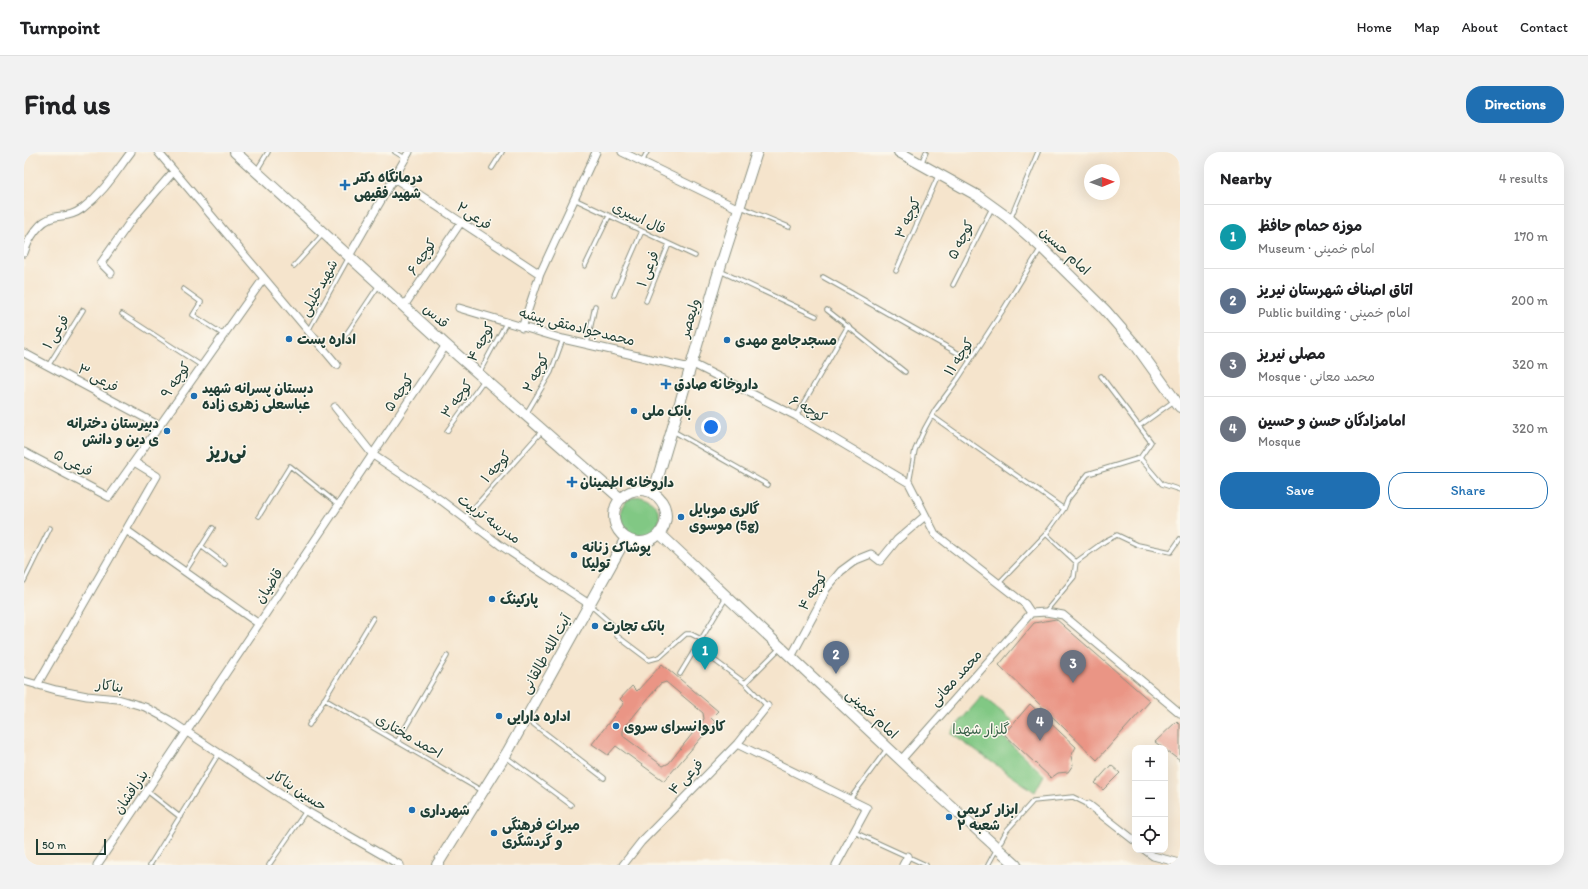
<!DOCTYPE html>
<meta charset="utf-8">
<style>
:root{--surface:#fff;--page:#f2f2f2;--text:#202124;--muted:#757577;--line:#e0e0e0;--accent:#1f6fb2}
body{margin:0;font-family:Itim,"Playpen Sans Arabic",sans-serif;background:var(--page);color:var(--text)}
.controls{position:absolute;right:12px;bottom:12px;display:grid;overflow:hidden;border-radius:8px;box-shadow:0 4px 16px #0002}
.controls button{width:36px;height:36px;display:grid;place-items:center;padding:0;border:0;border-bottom:1px solid var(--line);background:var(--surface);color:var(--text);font:20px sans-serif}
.compass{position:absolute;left:1060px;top:12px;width:36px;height:36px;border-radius:50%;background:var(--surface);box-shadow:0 4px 16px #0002;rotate:89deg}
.scale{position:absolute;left:12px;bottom:10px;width:70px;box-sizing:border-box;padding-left:4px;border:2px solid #1f3d34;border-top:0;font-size:11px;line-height:14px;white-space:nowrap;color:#1f3d34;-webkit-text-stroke:3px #fbf7ec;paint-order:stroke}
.you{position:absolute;left:687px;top:275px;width:14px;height:14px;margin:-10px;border:3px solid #fff;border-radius:50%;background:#1a73e8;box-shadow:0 0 0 6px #1a73e833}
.badge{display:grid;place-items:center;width:26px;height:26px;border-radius:50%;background:var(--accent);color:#fff;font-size:13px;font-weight:700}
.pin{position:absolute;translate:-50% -33px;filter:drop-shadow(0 1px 2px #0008)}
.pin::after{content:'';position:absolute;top:21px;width:14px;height:12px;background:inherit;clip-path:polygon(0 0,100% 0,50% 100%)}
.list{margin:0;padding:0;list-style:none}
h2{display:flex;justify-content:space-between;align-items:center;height:52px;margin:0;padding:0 16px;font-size:17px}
h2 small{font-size:13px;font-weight:400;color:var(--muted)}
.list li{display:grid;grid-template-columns:26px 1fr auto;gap:12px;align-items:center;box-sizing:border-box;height:64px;padding:0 16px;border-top:1px solid var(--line)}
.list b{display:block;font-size:15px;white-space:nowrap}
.list p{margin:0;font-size:13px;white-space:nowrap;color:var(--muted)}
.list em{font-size:13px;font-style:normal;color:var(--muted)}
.actions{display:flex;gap:8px;padding:12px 16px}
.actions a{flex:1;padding:9px 0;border:1px solid var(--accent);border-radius:16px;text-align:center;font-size:14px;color:var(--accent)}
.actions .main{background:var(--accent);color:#fff}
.icon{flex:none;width:22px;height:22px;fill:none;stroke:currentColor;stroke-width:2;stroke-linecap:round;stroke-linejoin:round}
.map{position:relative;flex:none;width:1156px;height:713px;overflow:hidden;border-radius:16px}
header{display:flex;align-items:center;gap:24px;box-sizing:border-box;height:56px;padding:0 20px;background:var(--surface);border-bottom:1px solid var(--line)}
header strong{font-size:19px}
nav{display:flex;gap:22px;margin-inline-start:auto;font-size:14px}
.intro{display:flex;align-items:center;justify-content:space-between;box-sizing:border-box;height:96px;padding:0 24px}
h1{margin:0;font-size:28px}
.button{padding:10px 18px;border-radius:16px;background:var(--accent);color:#fff;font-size:14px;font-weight:700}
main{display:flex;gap:24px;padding:0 24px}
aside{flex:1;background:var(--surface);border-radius:16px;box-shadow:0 4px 16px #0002}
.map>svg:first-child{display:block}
</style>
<header>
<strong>Turnpoint</strong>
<nav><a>Home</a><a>Map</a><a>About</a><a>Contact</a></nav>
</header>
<div class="intro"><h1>Find us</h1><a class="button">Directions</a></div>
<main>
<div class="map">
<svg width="1156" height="713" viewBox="0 0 1156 713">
<rect width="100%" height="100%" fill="#fbf7ec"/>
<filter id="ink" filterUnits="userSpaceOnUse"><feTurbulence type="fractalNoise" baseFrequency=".025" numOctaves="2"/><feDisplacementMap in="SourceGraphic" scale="8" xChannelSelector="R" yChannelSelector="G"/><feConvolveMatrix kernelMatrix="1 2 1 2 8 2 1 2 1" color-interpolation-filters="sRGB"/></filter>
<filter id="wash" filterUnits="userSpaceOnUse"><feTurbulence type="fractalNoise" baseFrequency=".012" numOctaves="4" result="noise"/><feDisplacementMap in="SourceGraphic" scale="16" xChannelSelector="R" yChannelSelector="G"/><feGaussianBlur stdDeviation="0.9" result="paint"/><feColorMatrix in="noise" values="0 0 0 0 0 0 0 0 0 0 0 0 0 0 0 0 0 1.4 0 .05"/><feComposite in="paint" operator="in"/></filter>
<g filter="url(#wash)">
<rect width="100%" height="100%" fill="#f5e4cc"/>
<!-- green -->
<path fill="#81c884" stroke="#50825c" d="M616,344C636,348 644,373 624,383C615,387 606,381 596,381C596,363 593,347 616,344Z
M958,544L989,569L977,583L1020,623L1011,640L926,581Z"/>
<g id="blocks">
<!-- building -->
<path fill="#ea9585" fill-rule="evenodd" d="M1032,467L1126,549L1073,608L975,513L1010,471Z
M638,512L694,559L687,566L691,570L640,629L592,594L584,603L568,592L600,551L596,547L608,534L613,539ZM642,530L679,561L680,567L645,611L639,614L599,584V577L636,532Z
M1006,552L1052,595L1047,604L1049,613L1044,620L1034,621L1027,626L980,582Z
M1153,569L1156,572V609L1131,590Z
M1087,613L1096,621L1079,638L1071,631Z"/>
</g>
</g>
<g filter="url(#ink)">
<use href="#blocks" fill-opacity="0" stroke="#8a9080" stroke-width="1"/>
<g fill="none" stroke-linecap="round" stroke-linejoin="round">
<!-- lane casing -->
<g stroke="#8a9080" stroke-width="5.5">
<path id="lane" d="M371,0L381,6
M618,10L623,0
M897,12L902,0
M468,16L478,0
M233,18L244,0
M550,47L671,104
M717,55L765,75
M987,65L1014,0
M270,114L299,82
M561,114L585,64
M696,119L792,164
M872,119L914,24
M799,125L946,208
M929,133L968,56
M159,137L177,150L169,163L200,183
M590,143L618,79
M622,149L645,92
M803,158L881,220
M98,162L178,214
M284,179L325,105
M321,184L355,133
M563,192L571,154
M24,214L59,158
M455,221L482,171
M502,262L527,220L539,187
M772,264L824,174
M908,264L1040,357
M1115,274L1150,249
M423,279L460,228
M649,279L744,333
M1116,306L1138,332L1156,338
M885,331L891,298L901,276L911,258L934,227L979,158L1017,96
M235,364L266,314L315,353
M440,367L518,279
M1022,382L1052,410L1081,389L1093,383L1114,393L1147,400L1156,387
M177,394L201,412
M161,420L189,376
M0,429L26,376
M974,432L1022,382L1040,357L1044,347L1064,322L1116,306L1127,290L1077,224
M566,453L591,475L593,484L625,508L636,505L662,482H667L677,487
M1022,459L1050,425L1052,410
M682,502L721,531
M656,522L702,446
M300,547L458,639
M743,554L721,531L756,496
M503,567L580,626
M285,573L349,466
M373,590L423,504
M482,605L547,653
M123,639L156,665
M826,647L863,597
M830,680L902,713
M126,713L195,601
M245,713L282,659
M964,713L983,678L1009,649L1049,645L1065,653"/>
</g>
<!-- street casing -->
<g stroke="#8a9080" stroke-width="9">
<path id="street" d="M134,0L313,213
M598,0L715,57
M370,26L516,122
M0,101C4,88 15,68 31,65C43,63 48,64 59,56C81,39 91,21 107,0
M325,104L385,0
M87,121L77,111L106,70L150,19
M380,154L437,70
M435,156L539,187L666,216
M498,176L516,122L572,0
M0,201L136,274
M667,211L772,264L885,331L911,382L1001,452L1007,461
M311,255L349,303L418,349L476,393L565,452
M0,300L85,345L240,126
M102,378L235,472
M1007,461L1022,460L1039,463L1156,561
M767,505L794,455L802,437L817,419L832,408L847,402L856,409L873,388L901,364
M0,529L32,538L63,544L94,547L121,555L145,568L282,659L376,713
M13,533L133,324L110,310
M713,592L843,656L812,713
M877,608L1007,461
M1065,653L1111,689
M1121,698L1129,704L1156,711
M73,713L422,193
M599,713L617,690L713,592L743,554
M879,713L884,704"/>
</g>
<!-- secondary casing -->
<g stroke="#8a9080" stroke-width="12">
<path id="secondary" d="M211,0L422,193L597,347
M875,0L954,44L983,65L1017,95L1081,158L1113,195L1156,255
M590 364a26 26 0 1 1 52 0a26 26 0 1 1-52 0Z
M629,342L695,119L733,0
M635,381L897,627L992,713
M413,713L484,599L602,386"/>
</g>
<!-- lane -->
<use href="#lane" stroke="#fff" stroke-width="3.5"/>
<!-- street -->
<use href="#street" stroke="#fff" stroke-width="7"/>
<!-- secondary -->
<use href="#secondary" stroke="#fff" stroke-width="10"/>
</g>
</g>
<!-- markers -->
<g fill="#1f6fb2" stroke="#fbf7ec" stroke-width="1.5">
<path d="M319 27h4v4h4v4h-4v4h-4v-4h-4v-4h4z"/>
<circle cx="265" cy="187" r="4"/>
<circle cx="703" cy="188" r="4"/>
<path d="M640 226h4v4h4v4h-4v4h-4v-4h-4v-4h4z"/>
<circle cx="170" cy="244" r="4"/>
<circle cx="610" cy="259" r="4"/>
<circle cx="143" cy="279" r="4"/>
<path d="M546 324h4v4h4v4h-4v4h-4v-4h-4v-4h4z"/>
<circle cx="657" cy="365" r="4"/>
<circle cx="550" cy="403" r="4"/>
<circle cx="468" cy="447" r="4"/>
<circle cx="571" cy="474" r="4"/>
<circle cx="475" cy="564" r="4"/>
<circle cx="592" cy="574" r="4"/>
<circle cx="388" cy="658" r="4"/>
<circle cx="925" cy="665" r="4"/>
<circle cx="470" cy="681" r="4"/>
</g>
<g text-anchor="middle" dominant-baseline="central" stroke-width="3" stroke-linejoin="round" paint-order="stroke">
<!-- poi labels -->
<g font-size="14" font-weight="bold" fill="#1f3d34" stroke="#fbf7ec" text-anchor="start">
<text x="330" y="25">درمانگاه دکتر<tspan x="330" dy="16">شهید فقیهی</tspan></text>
<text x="273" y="187">اداره پست</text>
<text x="711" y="188">مسجدجامع مهدی</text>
<text x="650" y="232">داروخانه صادق</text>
<text x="178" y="236">دبستان پسرانه شهید<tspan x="178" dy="16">عباسعلی زهری زاده</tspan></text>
<text x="618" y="259">بانک ملی</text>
<text x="135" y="271" text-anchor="end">دبیرستان دخترانه<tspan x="135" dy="16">ی دین و دانش</tspan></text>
<text x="556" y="330">داروخانه اطمینان</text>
<text x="665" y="357">گالری موبایل<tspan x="665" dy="16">موسوی (5g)</tspan></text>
<text x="558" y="395">پوشاک زنانه<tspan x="558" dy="16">تولیکا</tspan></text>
<text x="476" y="447">پارکینگ</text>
<text x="579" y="474">بانک تجارت</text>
<text x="483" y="564">اداره دارایی</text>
<text x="600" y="574">کاروانسرای سروی</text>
<text x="933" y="657">ابزار کریمی<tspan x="933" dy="16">شعبه ۲</tspan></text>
<text x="396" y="658">شهرداری</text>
<text x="478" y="673">میراث فرهنگی<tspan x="478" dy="16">و گردشگری</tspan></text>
</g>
<!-- street labels -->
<g font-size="14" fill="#1f3d34" stroke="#fbf7ec">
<text transform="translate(450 64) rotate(33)">فرعی۲</text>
<text transform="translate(615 66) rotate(25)">فال اسیری</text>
<text transform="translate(884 66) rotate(-66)">کوچه ۳</text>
<text transform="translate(937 88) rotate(-63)">کوچه ۵</text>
<text transform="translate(1041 99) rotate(43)">امام حسین</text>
<text transform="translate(398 105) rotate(-56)">کوچه ۶</text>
<text transform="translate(624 117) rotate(-68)">فرعی ۱</text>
<text transform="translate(295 136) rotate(-61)">شهیدخلیلی</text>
<text transform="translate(412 164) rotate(42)">قدس</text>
<text transform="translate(666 166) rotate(-73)">ولیعصر</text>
<text transform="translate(553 175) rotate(14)">محمدجوادمتقی پیشه</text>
<text transform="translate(32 180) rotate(-59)">فرعی ۱</text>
<text transform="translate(457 190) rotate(-62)">کوچه ۴</text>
<text transform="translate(935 205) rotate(-57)">کوچه ۱۱</text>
<text transform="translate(512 221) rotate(-63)">کوچه ۲</text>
<text transform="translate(74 226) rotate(28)">فرعی ۳</text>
<text transform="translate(152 228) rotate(-55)">کوچه ۹</text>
<text transform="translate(375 241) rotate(-56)">کوچه ۵</text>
<text transform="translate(433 247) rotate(-54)">کوچه ۳</text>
<text transform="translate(784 257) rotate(29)">۶ کوچه</text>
<text transform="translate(49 311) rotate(28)">فرعی ۵</text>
<text transform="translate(472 315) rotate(-48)">کوچه ۱</text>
<text transform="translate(465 367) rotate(36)">مدرسه تربیت</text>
<text transform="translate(245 434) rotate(-56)">قاضیان</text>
<text transform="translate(789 439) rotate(-59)">کوچه ۴</text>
<text transform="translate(522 502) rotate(-61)">آیت الله طالقانی</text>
<text transform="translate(932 526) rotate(-48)">محمد معانی</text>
<text transform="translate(86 534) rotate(8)">بناکار</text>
<text transform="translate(848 562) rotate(43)">امام خمینی</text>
<text transform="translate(385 584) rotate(30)">احمد مختاری</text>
<text transform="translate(662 625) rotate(-46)">فرعی ۴</text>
<text transform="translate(274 638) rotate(33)">حسین بناکار</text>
<text transform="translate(107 640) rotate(-56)">بذرافشان</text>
</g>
<!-- park labels -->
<g font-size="14" fill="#386048" stroke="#fbf7ec">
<text x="957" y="577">گلزار شهدا</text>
</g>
<!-- district labels -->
<g font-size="18" font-weight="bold" fill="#1f3d34" stroke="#fbf7ec">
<text x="203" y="300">نی‌ریز</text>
</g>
</g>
</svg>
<div class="controls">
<button>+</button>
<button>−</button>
<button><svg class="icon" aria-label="locate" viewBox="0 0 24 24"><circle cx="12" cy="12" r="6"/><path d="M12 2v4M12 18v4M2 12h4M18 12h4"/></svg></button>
</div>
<svg class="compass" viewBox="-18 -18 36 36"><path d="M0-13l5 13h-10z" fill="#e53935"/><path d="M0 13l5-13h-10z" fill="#757577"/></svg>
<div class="scale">50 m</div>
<div class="you"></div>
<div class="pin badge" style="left:681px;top:518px;background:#0f9aa8">1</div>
<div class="pin badge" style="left:812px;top:522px;background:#5c6f8a">2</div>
<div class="pin badge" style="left:1049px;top:531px;background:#6b7280">3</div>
<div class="pin badge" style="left:1016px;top:589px;background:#6b7280">4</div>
</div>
<aside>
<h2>Nearby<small>4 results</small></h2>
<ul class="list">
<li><span class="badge" style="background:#0f9aa8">1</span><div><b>موزه حمام حافظ</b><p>Museum · امام خمینی</p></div><em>170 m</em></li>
<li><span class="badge" style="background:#5c6f8a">2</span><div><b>اتاق اصناف شهرستان نیریز</b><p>Public building · امام خمینی</p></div><em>200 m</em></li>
<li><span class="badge" style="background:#6b7280">3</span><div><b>مصلی نیریز</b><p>Mosque · محمد معانی</p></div><em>320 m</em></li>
<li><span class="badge" style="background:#6b7280">4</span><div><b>امامزادگان حسن و حسین</b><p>Mosque</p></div><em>320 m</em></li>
</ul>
<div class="actions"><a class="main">Save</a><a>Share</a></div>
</aside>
</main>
